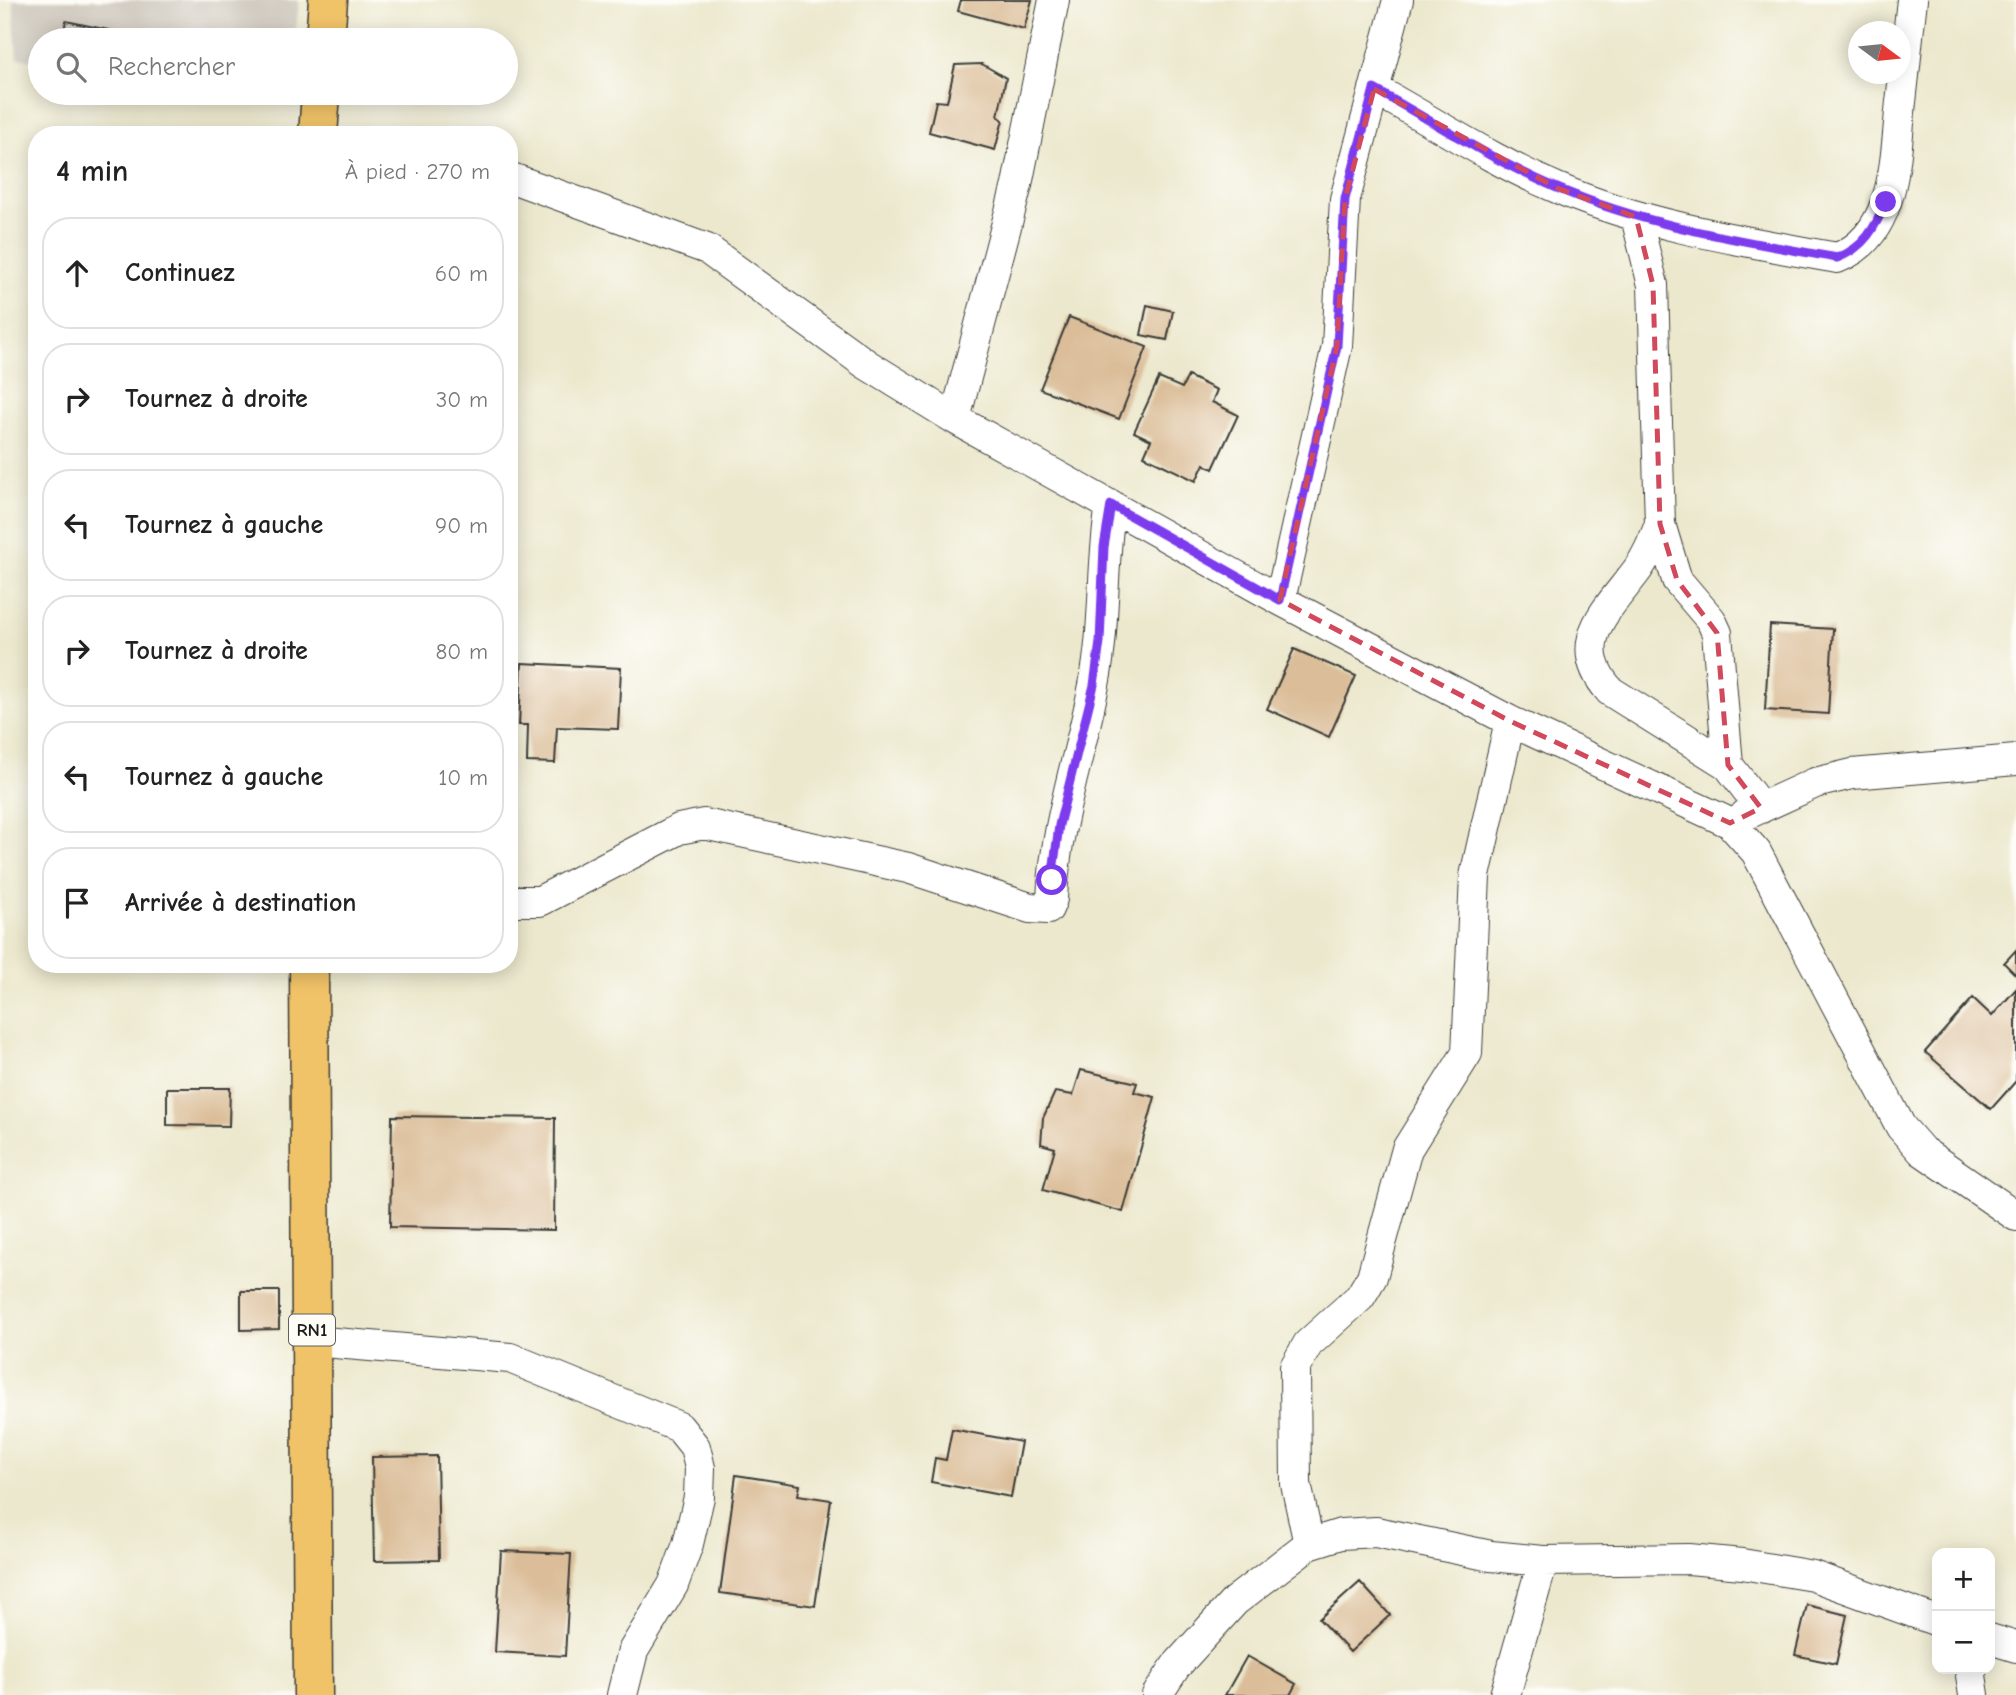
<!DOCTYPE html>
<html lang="fr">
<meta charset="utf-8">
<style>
:root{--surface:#fff;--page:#f6f6f6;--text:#222;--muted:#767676;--line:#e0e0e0}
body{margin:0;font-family:"Comic Neue",sans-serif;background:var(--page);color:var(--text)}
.controls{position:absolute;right:21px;bottom:21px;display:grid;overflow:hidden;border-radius:14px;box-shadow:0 4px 18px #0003}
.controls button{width:63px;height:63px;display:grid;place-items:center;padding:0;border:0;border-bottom:2px solid var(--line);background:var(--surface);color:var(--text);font:35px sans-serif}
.compass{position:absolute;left:1848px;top:21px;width:63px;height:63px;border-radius:50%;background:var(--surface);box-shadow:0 4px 18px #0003;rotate:105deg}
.stop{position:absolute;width:21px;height:21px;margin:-16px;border:5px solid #7c3aed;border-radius:50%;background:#fff}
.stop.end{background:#7c3aed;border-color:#fff;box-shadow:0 2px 7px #0008}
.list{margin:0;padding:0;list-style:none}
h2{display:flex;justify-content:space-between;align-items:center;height:91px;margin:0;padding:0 28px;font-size:30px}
h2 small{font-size:23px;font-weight:400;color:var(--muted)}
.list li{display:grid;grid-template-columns:46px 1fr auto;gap:21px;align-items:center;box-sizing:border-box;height:112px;margin:0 14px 14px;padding:0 14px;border:2px solid var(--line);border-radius:28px}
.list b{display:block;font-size:26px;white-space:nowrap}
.list em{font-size:23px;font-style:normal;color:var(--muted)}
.icon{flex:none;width:38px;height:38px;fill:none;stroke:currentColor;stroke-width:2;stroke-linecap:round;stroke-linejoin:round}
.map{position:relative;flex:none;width:2016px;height:1695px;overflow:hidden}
.search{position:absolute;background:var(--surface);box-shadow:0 4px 18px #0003;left:28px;top:28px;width:490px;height:77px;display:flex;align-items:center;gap:18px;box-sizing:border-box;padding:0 24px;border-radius:38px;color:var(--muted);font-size:26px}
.panel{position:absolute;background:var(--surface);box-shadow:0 4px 18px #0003;left:28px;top:126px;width:490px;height:847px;border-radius:28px}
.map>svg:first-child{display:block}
</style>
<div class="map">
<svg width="2016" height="1695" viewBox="0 0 2016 1695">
<rect width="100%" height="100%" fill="#fdfcf7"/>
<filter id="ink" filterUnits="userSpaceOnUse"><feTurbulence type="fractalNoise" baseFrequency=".0143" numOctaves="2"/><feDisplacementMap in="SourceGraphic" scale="14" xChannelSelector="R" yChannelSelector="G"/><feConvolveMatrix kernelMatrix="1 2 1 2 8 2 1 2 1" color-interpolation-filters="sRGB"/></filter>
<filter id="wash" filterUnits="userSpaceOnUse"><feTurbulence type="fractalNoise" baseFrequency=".00686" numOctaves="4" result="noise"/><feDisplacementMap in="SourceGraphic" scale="28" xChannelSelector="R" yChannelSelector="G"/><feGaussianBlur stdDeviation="1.57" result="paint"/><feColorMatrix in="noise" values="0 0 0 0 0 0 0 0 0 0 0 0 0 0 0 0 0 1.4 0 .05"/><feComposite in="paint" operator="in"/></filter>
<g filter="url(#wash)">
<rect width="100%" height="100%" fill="#ece8cd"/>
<!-- industrial -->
<path fill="#cac3b8" d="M13,0H299L295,40H40V61L17,58Z"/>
<g id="blocks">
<!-- building -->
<path fill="#dbbe99" d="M961,0H1032L1024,29L958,11Z
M66,21L151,39V40H62Z
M982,64L1006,78L998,116L1003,120L995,150L929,132L936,101L947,102L955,65Z
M1147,305L1173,311L1167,340L1141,335Z
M1069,317L1147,347L1119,419L1040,389Z
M1188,376L1217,390L1212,402L1238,415L1213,469L1204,464L1196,481L1144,456L1151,440L1134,432L1159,378L1182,388Z
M1770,625L1833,629L1828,714L1765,710Z
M1294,649L1356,676L1329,737L1267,709Z
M522,663L621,668L618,729L557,727L555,763L527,762L528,725H519Z
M2016,950V975L2004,963Z
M2016,989V1081L1991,1109L1925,1052L1973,998L1992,1016Z
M1081,1070L1137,1083L1134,1092L1155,1097L1123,1212L1043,1190L1055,1148L1041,1144L1043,1118L1055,1092L1073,1095Z
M167,1088H230L229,1126L167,1125Z
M392,1116L555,1118L554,1230L390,1227Z
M241,1291H279V1329L241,1330Z
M952,1429L1021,1442L1011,1497L931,1482L935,1458L946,1460Z
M437,1456L439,1560L374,1561L372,1457Z
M736,1475L800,1485L798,1495L831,1500L815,1606L720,1593Z
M501,1551L571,1554L565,1656L495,1652Z
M1360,1582L1390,1615L1350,1652L1319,1619Z
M1807,1605L1847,1615L1836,1664L1795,1655Z
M1247,1656L1296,1684L1290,1695H1225Z"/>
</g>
</g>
<g filter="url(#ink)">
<use href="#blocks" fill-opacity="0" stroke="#3b3b37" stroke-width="2"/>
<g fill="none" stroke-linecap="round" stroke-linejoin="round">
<!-- street casing -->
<g stroke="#3b3b37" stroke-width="32">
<path id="street" d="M1374,89C1434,122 1493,161 1557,188C1646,226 1743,241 1837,258C1897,235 1895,156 1901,102C1905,68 1908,34 1912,0
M509,177L707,249L866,364L955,419L1280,600L1510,721L1730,823L1756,852L1901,1127L1922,1151L2016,1216
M1636,217L1653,285L1660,524L1677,580L1711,620L1717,633L1728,765
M955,419L1017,185L1054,0
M1660,524C1654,540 1648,555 1638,569C1608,610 1567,642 1610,691L1728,765L1761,808
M1280,600L1337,346L1345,199L1398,0
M1745,815L1815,783L1852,774L2016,760
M509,901H540L679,829L704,824L908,868L1030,908L1048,909L1052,899C1055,825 1080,757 1094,685C1106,626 1101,565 1111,505
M312,1341L510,1358L679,1427L695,1447L700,1468L699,1497L688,1544L673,1585L633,1651L622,1695
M1309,1544L1296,1484L1295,1367L1308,1344L1360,1297L1372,1277L1407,1149L1467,1053L1475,876L1510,721
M1990,1639L2016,1647
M1970,1669L1974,1695
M1157,1695L1176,1666L1235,1601L1309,1544L1341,1534L1376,1532L1491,1556L1543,1561L1689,1559L1742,1564L1813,1576L1937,1621
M1505,1695L1543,1561"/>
</g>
<!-- highway casing -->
<g stroke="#3b3b37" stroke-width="41">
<path id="highway" d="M325,40L328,0
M318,135L321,93
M309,964L313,1695"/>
</g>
<!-- street -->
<use href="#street" stroke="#fff" stroke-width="30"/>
<!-- highway -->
<use href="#highway" stroke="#f1c369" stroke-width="38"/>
</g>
</g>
<g fill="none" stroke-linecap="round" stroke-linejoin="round" filter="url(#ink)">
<!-- route -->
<path stroke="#7c3aed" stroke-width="9" d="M1052,880L1059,825L1094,685L1100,642L1104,547L1111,505L1280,600L1337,346L1345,199L1374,89C1434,122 1493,161 1557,188C1646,226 1743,241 1837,258C1864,248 1875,228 1886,202"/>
</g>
<!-- marked area -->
<path fill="none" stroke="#d1495b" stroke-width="5" stroke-dasharray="14 9" stroke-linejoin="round" d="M1374,89L1557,188L1636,217L1653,285L1660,524L1677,580L1717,633L1728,765L1761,808L1730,823L1510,721L1280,600L1337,346L1345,199Z"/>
<g text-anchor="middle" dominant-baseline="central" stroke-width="6" stroke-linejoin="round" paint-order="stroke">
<!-- shield labels -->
<rect fill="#fdfcf7" stroke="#605f5e" stroke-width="2" x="289" y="1314.5" width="46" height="31" rx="5"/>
<g font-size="19" font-weight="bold" fill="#1c1c1c">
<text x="312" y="1330">RN1</text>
</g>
</g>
</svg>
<div class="controls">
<button>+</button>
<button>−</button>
</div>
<svg class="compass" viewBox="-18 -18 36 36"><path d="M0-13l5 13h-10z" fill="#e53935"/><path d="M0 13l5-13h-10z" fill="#767676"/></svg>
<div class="stop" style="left:1052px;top:880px"></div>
<div class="stop end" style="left:1886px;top:202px"></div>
<div class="search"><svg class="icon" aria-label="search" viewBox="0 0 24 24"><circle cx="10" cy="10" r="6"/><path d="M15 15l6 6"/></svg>Rechercher</div>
<section class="panel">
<h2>4 min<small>À pied · 270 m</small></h2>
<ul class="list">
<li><svg class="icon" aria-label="ahead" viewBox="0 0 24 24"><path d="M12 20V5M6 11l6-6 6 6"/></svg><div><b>Continuez</b></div><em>60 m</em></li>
<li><svg class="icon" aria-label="right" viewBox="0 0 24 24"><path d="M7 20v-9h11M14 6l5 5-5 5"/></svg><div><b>Tournez à droite</b></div><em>30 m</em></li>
<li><svg class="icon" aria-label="left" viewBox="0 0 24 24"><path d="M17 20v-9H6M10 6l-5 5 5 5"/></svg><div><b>Tournez à gauche</b></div><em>90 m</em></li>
<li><svg class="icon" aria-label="right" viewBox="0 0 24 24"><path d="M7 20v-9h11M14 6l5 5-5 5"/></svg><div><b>Tournez à droite</b></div><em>80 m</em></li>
<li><svg class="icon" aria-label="left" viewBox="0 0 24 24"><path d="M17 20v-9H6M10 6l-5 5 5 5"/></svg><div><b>Tournez à gauche</b></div><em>10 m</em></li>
<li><svg class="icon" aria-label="arrive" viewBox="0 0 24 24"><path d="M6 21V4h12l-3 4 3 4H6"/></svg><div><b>Arrivée à destination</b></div></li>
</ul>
</section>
</div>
